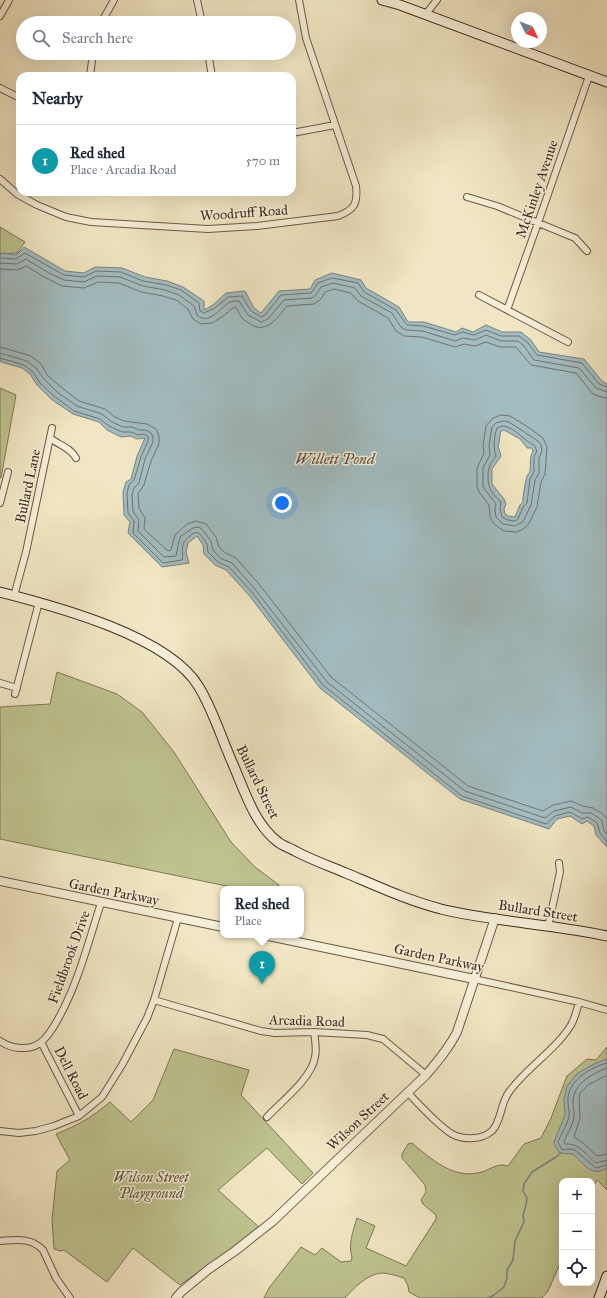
<!DOCTYPE html>
<meta charset="utf-8">
<style>
:root{--surface:#fff;--page:#f6f6f7;--text:#1f2937;--muted:#747a83;--line:#e0e1e3;--accent:#d93025}
body{margin:0;font-family:"IM FELL Great Primer",serif;background:var(--page);color:var(--text)}
.controls{position:absolute;right:12px;bottom:12px;display:grid;overflow:hidden;border-radius:8px;box-shadow:0 4px 16px #0002}
.controls button{width:36px;height:36px;display:grid;place-items:center;padding:0;border:0;border-bottom:1px solid var(--line);background:var(--surface);color:var(--text);font:20px sans-serif}
.compass{position:absolute;left:511px;top:12px;width:36px;height:36px;border-radius:50%;background:var(--surface);box-shadow:0 4px 16px #0002;rotate:132deg}
.you{position:absolute;left:282px;top:503px;width:14px;height:14px;margin:-10px;border:3px solid #fff;border-radius:50%;background:#1a73e8;box-shadow:0 0 0 6px #1a73e833}
.badge{display:grid;place-items:center;width:26px;height:26px;border-radius:50%;background:var(--accent);color:#fff;font-size:13px;font-weight:700}
.pin{position:absolute;translate:-50% -33px;filter:drop-shadow(0 1px 2px #0008)}
.pin::after{content:'';position:absolute;top:21px;width:14px;height:12px;background:inherit;clip-path:polygon(0 0,100% 0,50% 100%)}
.popup{position:absolute;left:220px;top:886px;width:84px;height:52px;box-sizing:border-box;display:grid;place-content:center;border-radius:8px;background:var(--surface);filter:drop-shadow(0 1px 3px #0005);font-size:13px;white-space:nowrap;color:var(--muted)}
.popup b{font-size:15px;color:var(--text)}
.popup::after{content:'';position:absolute;left:50%;top:100%;margin-left:-8px;border:8px solid transparent;border-top-color:var(--surface)}
.list{margin:0;padding:0;list-style:none}
h2{display:flex;justify-content:space-between;align-items:center;height:52px;margin:0;padding:0 16px;font-size:17px}
h2 small{font-size:13px;font-weight:400;color:var(--muted)}
.list li{display:grid;grid-template-columns:26px 1fr auto;gap:12px;align-items:center;box-sizing:border-box;height:72px;padding:0 16px;border-top:1px solid var(--line)}
.list b{display:block;font-size:15px;white-space:nowrap}
.list p{margin:0;font-size:13px;white-space:nowrap;color:var(--muted)}
.list em{font-size:13px;font-style:normal;color:var(--muted)}
.icon{flex:none;width:22px;height:22px;fill:none;stroke:currentColor;stroke-width:2;stroke-linecap:round;stroke-linejoin:round}
.map{position:relative;flex:none;width:607px;height:1298px;overflow:hidden}
.search{position:absolute;background:var(--surface);box-shadow:0 4px 16px #0002;left:16px;top:16px;width:280px;height:44px;display:flex;align-items:center;gap:10px;box-sizing:border-box;padding:0 14px;border-radius:22px;color:var(--muted);font-size:15px}
.panel{position:absolute;background:var(--surface);box-shadow:0 4px 16px #0002;left:16px;top:72px;width:280px;height:124px;border-radius:12px}
.map>svg:first-child{display:block}
</style>
<div class="map">
<svg width="607" height="1298" viewBox="0 0 607 1298">
<rect width="100%" height="100%" fill="#f1e6c3"/>
<filter id="stains"><feTurbulence type="fractalNoise" baseFrequency=".005" numOctaves="4"/><feColorMatrix values="0 0 0 0 .2 0 0 0 0 .09 0 0 0 0 .02 0 0 0 .5 -.17"/></filter>
<radialGradient id="worn" r=".72"><stop offset=".6" stop-color="#630" stop-opacity="0"/><stop offset="1" stop-color="#630" stop-opacity=".3"/></radialGradient>
<!-- green -->
<path fill="#bec390" stroke="#7f7658" d="M0,227L25,242L17,253L0,254Z
M0,388L16,395L1,478H0Z
M57,672L117,694L142,712L174,752L231,842L255,867L279,885L278,889H241L0,839V707L50,704Z
M607,1047V1190L597,1180L592,1190V1181H562V1259L548,1291L542,1298H420L409,1292L408,1286L404,1278C397,1276 388,1273 382,1273C367,1274 354,1288 345,1298H264L269,1288L301,1247L315,1255L322,1248L341,1262L351,1261L352,1258C348,1244 353,1231 357,1218L375,1226L366,1248L406,1266L436,1219V1215L423,1204L421,1200L426,1192L425,1185L402,1158V1154L408,1144L412,1143C431,1159 452,1178 478,1173C489,1171 497,1162 508,1166L524,1144L541,1138L551,1118L567,1076L587,1059L596,1060Z
M174,1049L249,1070L241,1095L313,1173L302,1184L267,1148L218,1190L260,1228L180,1285L133,1248L107,1282L64,1250L60,1251L54,1249L52,1220L57,1171L70,1160L56,1134C78,1125 91,1118 110,1102L131,1122L153,1100Z"/>
<!-- water -->
<path fill="#a2bcc0" stroke="#7b8180" fill-rule="evenodd" d="M24,247L65,271L84,273L95,267L122,268L145,277L167,281L183,287L204,301V310L213,305L226,293L245,291L254,308L261,313L279,291L310,289L315,280L332,273L361,280L366,288L399,307L408,322H424L456,332L462,328L473,332L486,325L502,332H521L531,340L539,352L584,359L602,381L607,384V847L596,835L594,826L587,821L582,824L570,816L557,819L549,829L460,799L320,688L248,594L226,570L215,565L204,554L203,545L197,536L188,543L186,552L189,563L162,567L128,533L130,522L124,515L123,492L126,482L131,479L137,456L145,438L137,439L131,436L121,437L107,430L99,422L73,414L51,399L37,385L30,374L22,368L1,362L0,361V255L2,253L16,255ZM504,430L520,439L527,448H532L533,452C529,457 531,464 530,470C530,473 528,474 527,476C526,479 522,499 523,502L520,505L515,517L508,516L505,514L504,509L506,504L504,499L492,484V469L501,456L498,446C500,442 499,436 501,431Z
M607,1059V1168C592,1178 584,1164 573,1154L560,1153L555,1146L554,1142L565,1115L564,1099L567,1086L578,1073L596,1063Z"/>
<g fill="none" stroke-linecap="round" stroke-linejoin="round">
<!-- shore -->
<path stroke="#717270" stroke-width="1" d="M0,258L16,259L25,253L64,275L84,277L96,271L121,272L143,281L166,285L181,290L199,303L200,311L204,313L215,308L228,297L242,296L251,311L261,317L265,315L281,295L311,293L318,283L332,278L358,283L364,292L396,310L407,325L423,326L455,335L463,332L474,335L486,330L501,336H519L528,343L537,355L582,363L599,384L607,387
M0,263L17,264L26,259L49,273L64,280L84,282L97,276L120,277L143,286L165,290L179,295L194,306L197,315C209,326 220,308 230,302C232,301 236,301 239,301L248,315L261,322L268,319L284,300L312,298L316,295L321,287L333,283L355,288L361,296L392,313L401,327L406,330L423,331L455,341L463,338L475,340L486,335L501,341H518L524,346L534,360L579,368L596,388L607,392
M0,269L17,270L26,266L46,278L62,286L84,288L98,282L119,283L141,292L163,296L176,300L188,309L193,319L201,324L212,323L222,317L233,308L236,307C238,311 240,315 242,318C245,321 249,323 252,325C268,334 278,316 287,306L314,304L321,299L325,292L334,289L351,293L358,301L388,318L396,331L404,336L422,337L455,347L464,344L475,346L486,342L500,347H516L531,365L576,373L593,394L601,397L607,398
M0,347L31,356L41,364L48,376L61,387L79,401L105,409L115,417L124,421L147,424L156,429L159,436V444L151,461L144,485L138,494L139,508L145,518L144,529L147,532L168,551L171,550L175,535L187,524L196,521L206,524L216,537L219,547L224,552L236,558L259,584L331,677L468,786L543,811L553,805L571,801L583,806L593,808L603,814L607,819
M0,353L27,361L36,368L44,379L57,392L77,406L102,414L112,422L123,427H132L139,430H146L151,433L153,437V442L145,459L139,483L134,488L132,494L133,511L139,520L138,531L164,557L176,556L179,541L181,536L193,528L198,527L202,529L211,541L213,550L220,558L232,563L254,588L327,682L465,791L545,818L554,811L571,807L582,813H591L599,818L602,821L604,831L607,834
M0,358L24,365L33,372L40,383L54,396L74,411L100,419L109,426L122,432H131L138,435L144,434L148,436V441L141,457L134,480L129,485L127,493L128,513L134,521L133,533L163,563L182,560C184,550 179,544 190,536C193,533 195,532 199,533L207,544L208,552L218,562L229,567L251,591L323,685L462,796L546,824L555,816L569,812L572,813L582,819L588,817L597,823L600,833L607,842
M501,415L510,416L528,427L543,438L547,447L545,474L541,482L537,507L528,525L523,529L517,532L504,531L494,524L490,517L489,505L479,492L477,487V468L484,453L483,445L486,426L492,419Z
M504,421L509,422L538,441L541,445L542,451L539,458V473L535,480L531,505L523,522L515,526L503,524L496,517L495,510L496,504L483,487V468L490,455L489,445L492,427L496,423Z
M503,426C515,427 524,441 534,445L537,451L534,457V472L530,479L527,503L523,507L518,519L515,521L508,520L502,517L500,509L501,502C492,493 488,489 488,477C488,467 490,464 496,456C493,447 494,437 497,428Z
M607,1063C590,1068 570,1079 568,1098C567,1104 570,1110 569,1117C567,1126 561,1133 558,1142L562,1150L570,1149L575,1150L596,1168L607,1165
M607,1068C592,1074 574,1083 573,1101C572,1106 575,1111 574,1116C573,1126 567,1133 564,1142L565,1144C580,1143 586,1155 596,1163L607,1160
M607,1075L588,1085L580,1093L579,1100L580,1118L574,1137L583,1143L597,1156L607,1154"/>
<!-- stream -->
<path stroke="#7b8180" stroke-width="1.5" d="M488,1298L494,1295L504,1287L507,1278V1270L513,1260L515,1241L524,1222L523,1215L526,1205L527,1198L523,1191L524,1184L532,1172L556,1157L561,1153"/>
<!-- minor casing -->
<g stroke="#6c5848" stroke-width="8">
<path id="minor" d="M197,0L202,23
M425,15L437,0
M0,16L9,0
M101,23L114,0
M208,53L212,76
M90,76L93,53
M0,88L20,98
M292,133L335,125
M0,179L17,194L37,205L66,217L91,222L208,229L257,226L338,216C354,210 358,204 356,186L306,38L299,0
M467,197L497,206L575,238L587,251
M479,295L568,342
M507,310L538,223L589,76
M50,438C59,445 71,448 76,458
M0,503L8,472
M14,596L26,552L52,428
M0,683L17,688
M15,694L39,602
M548,927L560,872L559,863
M474,979L579,1002L607,1010
M154,1000L261,1031L275,1033L314,1032L367,1035L383,1039L426,1075
M0,1041C11,1049 29,1051 40,1043C47,1038 53,1028 57,1021C78,984 88,943 101,903
M41,1042L79,1116
M407,1092C420,1105 437,1125 452,1134C457,1137 466,1139 473,1138C479,1138 487,1135 492,1131C502,1120 500,1104 509,1092C527,1067 555,1051 571,1025C575,1018 577,1010 579,1002
M267,1117C281,1102 312,1078 315,1057C317,1049 315,1040 314,1032
M0,1131L19,1133L36,1131L54,1126L79,1116L102,1097L122,1065L147,1018L154,1000L178,918
M0,1241C16,1240 31,1237 43,1250L56,1278L70,1298"/>
</g>
<!-- tertiary casing -->
<g stroke="#6c5848" stroke-width="10">
<path id="tertiary" d="M0,881L223,927
M264,935L474,979
M176,1298L181,1292L209,1269L235,1251L273,1221L426,1075C438,1061 449,1048 457,1032L495,918"/>
</g>
<!-- secondary casing -->
<g stroke="#40291f" stroke-width="11">
<path id="secondary" d="M382,0L400,5L607,82
M0,592C55,606 169,636 199,687C213,710 221,737 232,762C244,789 254,824 278,842C283,846 290,848 295,851C312,860 329,866 346,873C379,887 407,900 441,909C495,922 552,924 607,936
M599,1298L607,1276"/>
</g>
<!-- minor -->
<use href="#minor" stroke="#f6efd8" stroke-width="6"/>
<!-- tertiary -->
<use href="#tertiary" stroke="#f6efd8" stroke-width="8"/>
<!-- secondary -->
<use href="#secondary" stroke="#f6efd8" stroke-width="9"/>
</g>
<g text-anchor="middle" dominant-baseline="central" stroke-width="3" stroke-linejoin="round" paint-order="stroke">
<!-- street labels -->
<g font-size="14" fill="#40291f" stroke="#f6efd8">
<text transform="translate(537 189) rotate(-71)">McKinley Avenue</text>
<text transform="translate(244 213) rotate(-4)">Woodruff Road</text>
<text transform="translate(28 486) rotate(-78)">Bullard Lane</text>
<text transform="translate(258 782) rotate(64)">Bullard Street</text>
<text transform="translate(114 892) rotate(11)">Garden Parkway</text>
<text transform="translate(538 911) rotate(9)">Bullard Street</text>
<text transform="translate(69 957) rotate(-70)">Fieldbrook Drive</text>
<text transform="translate(439 958) rotate(12)">Garden Parkway</text>
<text transform="translate(307 1021) rotate(2)">Arcadia Road</text>
<text transform="translate(71 1073) rotate(63)">Dell Road</text>
<text transform="translate(358 1121) rotate(-43)">Wilson Street</text>
</g>
<!-- park labels -->
<g font-size="14" font-style="italic" fill="#60503b" stroke="#f6efd8">
<text x="151" y="1177">Wilson Street<tspan x="151" dy="16">Playground</tspan></text>
</g>
<!-- water labels -->
<g font-size="15" font-style="italic" fill="#584e47" stroke="#f6efd8">
<text x="335" y="459">Willett Pond</text>
</g>
</g>
<rect width="100%" height="100%" filter="url(#stains)"/>
<rect width="100%" height="100%" fill="url(#worn)"/>
</svg>
<div class="controls">
<button>+</button>
<button>−</button>
<button><svg class="icon" aria-label="locate" viewBox="0 0 24 24"><circle cx="12" cy="12" r="6"/><path d="M12 2v4M12 18v4M2 12h4M18 12h4"/></svg></button>
</div>
<svg class="compass" viewBox="-18 -18 36 36"><path d="M0-13l5 13h-10z" fill="#e53935"/><path d="M0 13l5-13h-10z" fill="#747a83"/></svg>
<div class="you"></div>
<div class="pin badge" style="left:262px;top:984px;background:#0f9aa8">1</div>
<div class="popup"><b>Red shed</b>Place</div>
<div class="search"><svg class="icon" aria-label="search" viewBox="0 0 24 24"><circle cx="10" cy="10" r="6"/><path d="M15 15l6 6"/></svg>Search here</div>
<section class="panel">
<h2>Nearby<small></small></h2>
<ul class="list">
<li><span class="badge" style="background:#0f9aa8">1</span><div><b>Red shed</b><p>Place · Arcadia Road</p></div><em>570 m</em></li>
</ul>
</section>
</div>
